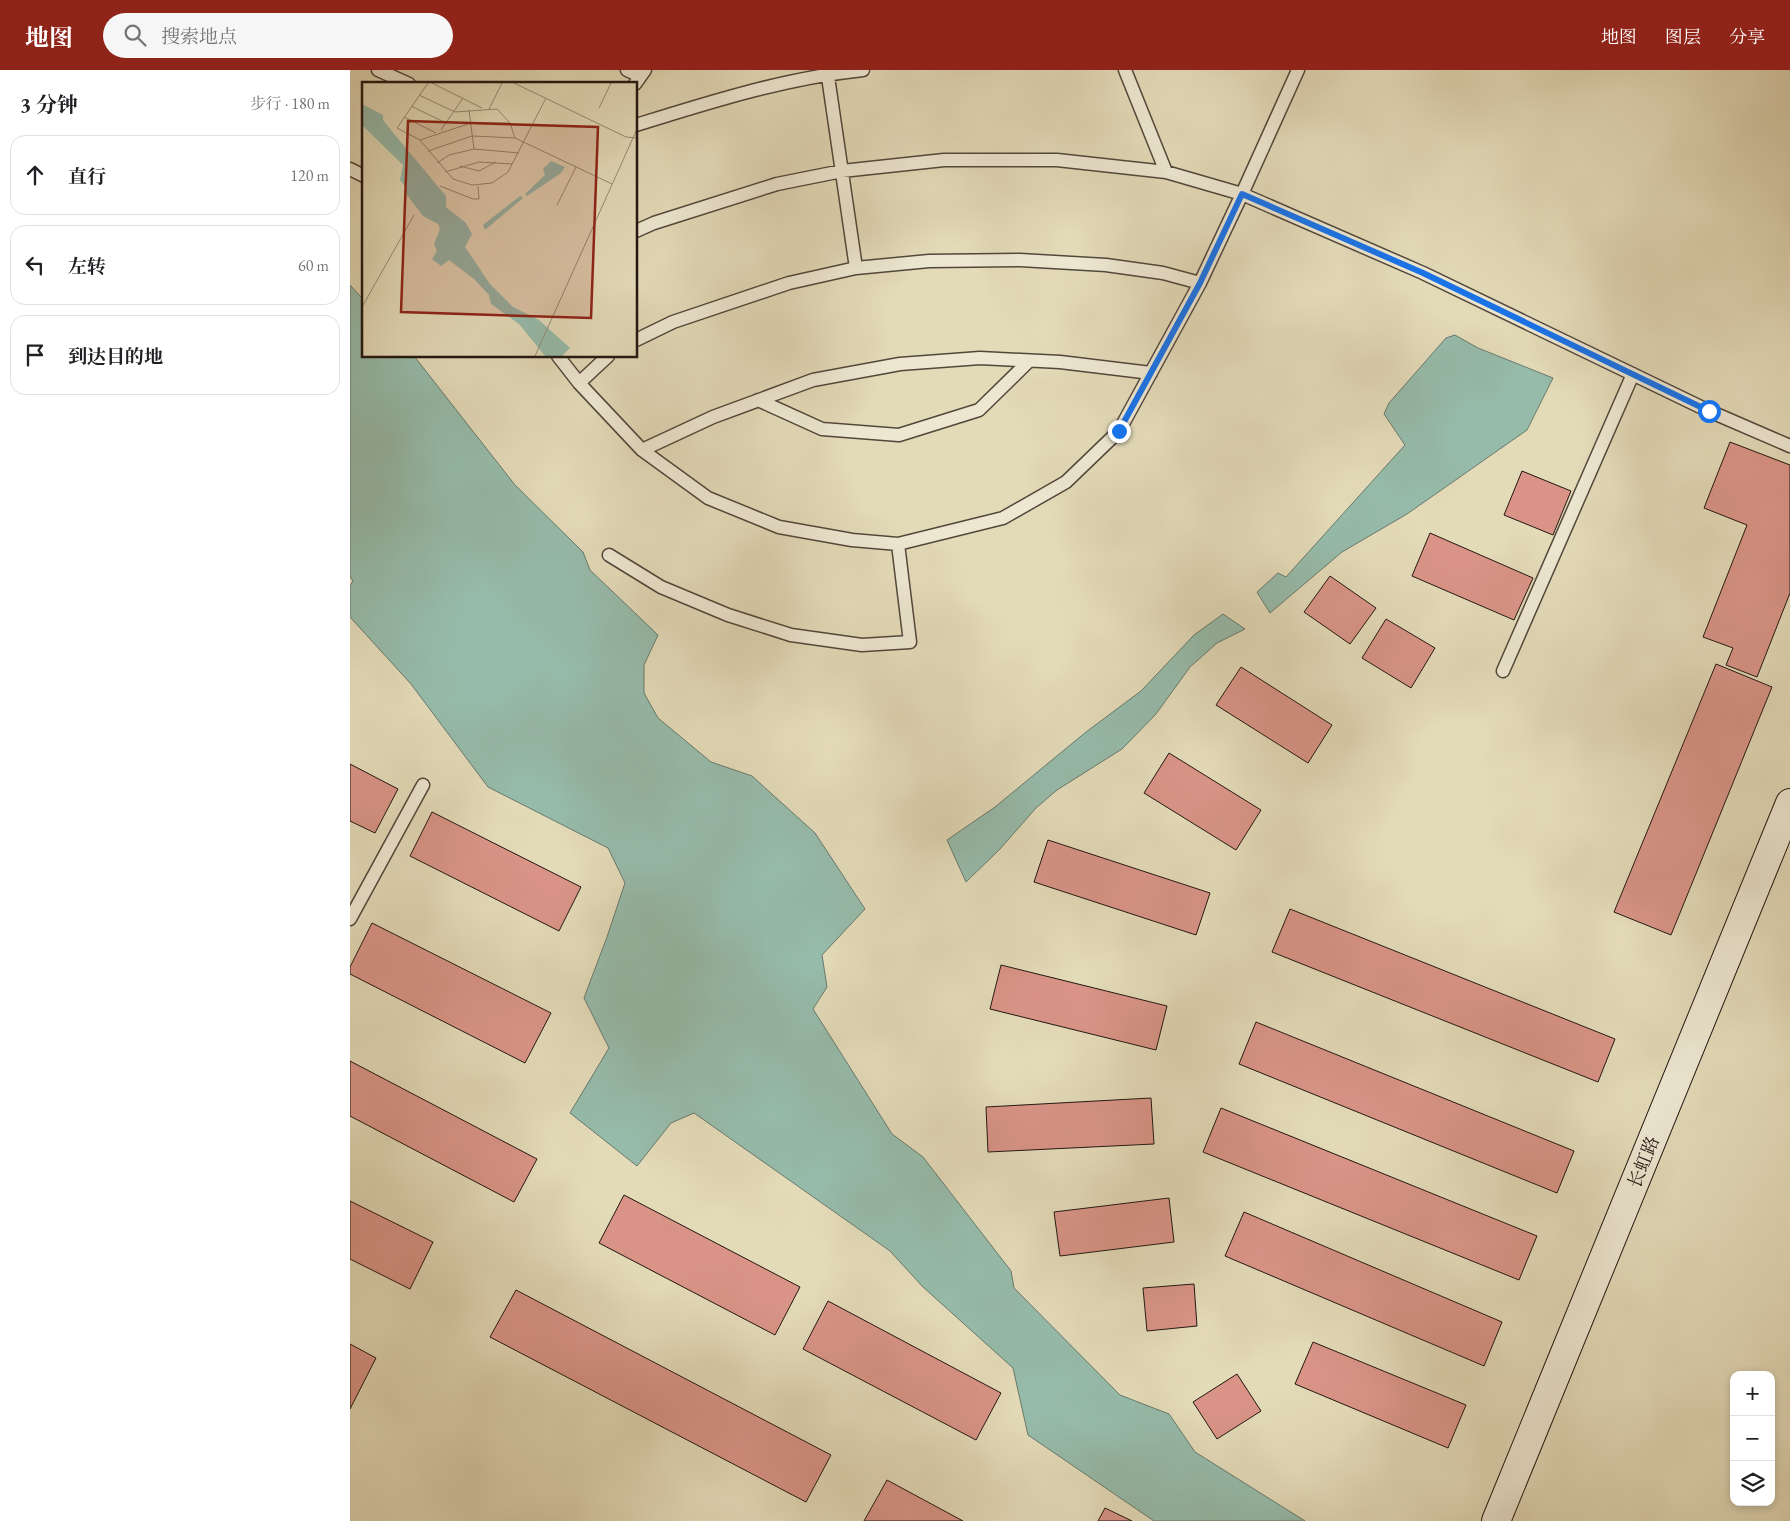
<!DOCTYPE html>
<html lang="zh">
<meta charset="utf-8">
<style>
:root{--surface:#fff;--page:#f6f6f6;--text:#202124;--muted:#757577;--line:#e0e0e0;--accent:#8f2418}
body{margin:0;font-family:"EB Garamond","Noto Serif SC",serif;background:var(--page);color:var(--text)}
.controls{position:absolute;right:15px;bottom:15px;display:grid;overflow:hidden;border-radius:10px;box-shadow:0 2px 8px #0003}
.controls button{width:45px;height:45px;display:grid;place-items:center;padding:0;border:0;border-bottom:1px solid var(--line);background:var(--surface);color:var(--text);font:25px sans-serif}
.stop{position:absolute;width:15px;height:15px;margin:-11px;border:4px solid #1a73e8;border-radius:50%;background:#fff}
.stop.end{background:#1a73e8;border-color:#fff;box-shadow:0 1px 5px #0008}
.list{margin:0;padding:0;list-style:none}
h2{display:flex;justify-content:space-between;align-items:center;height:65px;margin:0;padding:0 20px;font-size:21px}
h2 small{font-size:16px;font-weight:400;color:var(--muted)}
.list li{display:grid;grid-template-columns:32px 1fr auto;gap:15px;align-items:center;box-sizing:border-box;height:80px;margin:0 10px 10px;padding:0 10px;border:1px solid var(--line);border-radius:15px}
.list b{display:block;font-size:19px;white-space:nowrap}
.list em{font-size:16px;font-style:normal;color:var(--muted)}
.icon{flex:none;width:28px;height:28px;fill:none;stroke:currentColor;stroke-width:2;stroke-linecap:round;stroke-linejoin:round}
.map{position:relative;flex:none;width:1440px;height:1451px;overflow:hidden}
header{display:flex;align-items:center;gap:30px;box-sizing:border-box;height:70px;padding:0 25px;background:var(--accent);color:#fff}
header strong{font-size:24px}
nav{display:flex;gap:28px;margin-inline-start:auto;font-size:18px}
.search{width:350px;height:45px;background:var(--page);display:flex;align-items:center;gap:12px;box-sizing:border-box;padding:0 18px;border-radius:28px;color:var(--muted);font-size:19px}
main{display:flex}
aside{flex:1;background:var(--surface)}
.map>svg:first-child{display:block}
</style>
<header>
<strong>地图</strong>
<div class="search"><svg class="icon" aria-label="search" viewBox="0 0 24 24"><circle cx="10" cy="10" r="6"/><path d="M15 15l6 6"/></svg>搜索地点</div>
<nav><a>地图</a><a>图层</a><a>分享</a></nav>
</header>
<main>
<aside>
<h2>3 分钟<small>步行 · 180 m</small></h2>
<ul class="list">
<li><svg class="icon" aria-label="ahead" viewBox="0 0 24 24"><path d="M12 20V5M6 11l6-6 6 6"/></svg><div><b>直行</b></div><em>120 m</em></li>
<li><svg class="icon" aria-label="left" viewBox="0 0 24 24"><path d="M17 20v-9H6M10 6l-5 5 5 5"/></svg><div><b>左转</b></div><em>60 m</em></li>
<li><svg class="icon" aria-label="arrive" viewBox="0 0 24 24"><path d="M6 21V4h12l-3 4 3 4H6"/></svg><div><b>到达目的地</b></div></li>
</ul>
</aside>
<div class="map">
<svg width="1440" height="1451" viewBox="0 0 1440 1451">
<rect width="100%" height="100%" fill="#e3dab8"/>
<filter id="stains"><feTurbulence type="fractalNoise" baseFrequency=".004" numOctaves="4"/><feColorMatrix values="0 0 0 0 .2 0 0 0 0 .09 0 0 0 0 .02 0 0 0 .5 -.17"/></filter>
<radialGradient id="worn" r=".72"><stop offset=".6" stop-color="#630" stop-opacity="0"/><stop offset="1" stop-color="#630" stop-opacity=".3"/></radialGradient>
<!-- water -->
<path fill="#96bbaa" stroke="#68796d" d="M0,215L14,230V286H64L165,415L233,482L240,500L308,565L294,595V623L308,648L361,692L402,706L465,763L515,839L472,885L477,917L463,939L542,1064L573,1087L661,1201L664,1218L770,1325L819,1344L845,1382L955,1451H804L678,1365L663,1298L573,1217L540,1181L344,1043L321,1053L287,1096L220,1043L259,978L234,928L257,867L275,813L258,778L138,717L61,614L0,547V516L3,511L0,506Z
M1105,265L1128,278L1203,308L1177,360L1057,444L992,482L920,543L907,522L928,503L936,507L1055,375L1034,344L1039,333L1096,268Z
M873,544L895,559L867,573L840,597L806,644L772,679L707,720L686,738L650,779L616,812L597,770L645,737L736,662L791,621L844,565Z"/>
<!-- building -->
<path fill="#d99487" stroke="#221611" d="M1380,372L1440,395V523L1407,607L1376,595L1383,578L1353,567L1397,455L1354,438Z
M1172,401L1221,421L1203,465L1154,445Z
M1080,463L1183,508L1164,550L1062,506Z
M980,506L1026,538L1000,574L954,542Z
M1036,549L1085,578L1061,618L1012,588Z
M1366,594L1422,617L1321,865L1264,842Z
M891,597L982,655L958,693L866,635Z
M819,683L911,740L886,780L794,723Z
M0,694L48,719L25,763L0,751Z
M82,742L231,817L209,861L60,786Z
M698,770L860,823L846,865L684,812Z
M940,839L1265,969L1248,1012L922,882Z
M22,853L201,943L175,993L0,904V897Z
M651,895L817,936L806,980L640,939Z
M906,952L1224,1081L1207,1123L889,994Z
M0,991L187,1089L164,1132L0,1046Z
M801,1028L804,1074L638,1082L636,1037Z
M871,1038L1187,1166L1169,1210L853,1082Z
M274,1125L450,1217L425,1265L249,1173Z
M819,1128L824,1172L710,1186L704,1142Z
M0,1131L83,1172L60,1219L0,1189Z
M894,1142L1152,1252L1134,1296L875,1186Z
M844,1214L847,1256L797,1261L793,1218Z
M166,1220L481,1385L456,1432L140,1267Z
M478,1231L651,1323L626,1370L453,1279Z
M963,1272L1116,1335L1098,1378L945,1314Z
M0,1274L26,1288L0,1339Z
M887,1304L911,1341L867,1369L843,1332Z
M537,1410L613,1451H514Z
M755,1438L782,1451H748Z"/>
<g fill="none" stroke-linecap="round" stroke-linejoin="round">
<!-- lane casing -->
<g stroke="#52473b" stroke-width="15">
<path id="lane" d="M28,0L59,14
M277,0L290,6
M477,0L506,198
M775,0L816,102L892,124L1073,203L1359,341L1440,376
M285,14L295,0
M286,55C360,32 435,8 513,0
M0,99L14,106
M286,161L304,153L427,114L492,101L594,90H707L816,102
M286,270L323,252L439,213L506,198L579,191L670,190L756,195L813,203L850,213
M208,286L229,313L292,380L358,428L429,457L502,470L548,474L653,448L716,412L769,361L850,213L892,124L948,0
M229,313L258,286
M408,330L472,359L549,365L629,340L679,291
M292,380L363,347L463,310L550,294L630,288L710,292L801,303
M259,485L311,517L378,545L441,565L512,575L560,572L548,474
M1153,601L1283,304
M0,849L73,715"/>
</g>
<!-- secondary casing -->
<g stroke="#221611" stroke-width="30">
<path id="secondary" d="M1146,1451L1440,733"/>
</g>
<!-- lane -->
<use href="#lane" stroke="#ede7d1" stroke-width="12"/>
<!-- secondary -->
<use href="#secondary" stroke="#ede7d1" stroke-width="28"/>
</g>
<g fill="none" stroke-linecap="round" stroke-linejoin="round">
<!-- route -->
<path stroke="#1a73e8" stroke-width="6" d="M769,361L850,213L892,124L1073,203L1359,341"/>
</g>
<g text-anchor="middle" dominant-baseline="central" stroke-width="5" stroke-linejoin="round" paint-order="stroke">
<!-- street labels -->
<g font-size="18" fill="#221611" stroke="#ede7d1">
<text transform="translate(1293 1092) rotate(-68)">长虹路</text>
</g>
</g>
<!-- overview -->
<g transform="translate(12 12)">
<rect width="275" height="275" fill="#e3dab8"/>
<path d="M0,22L21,33V38L33,53L84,114V125L104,141L110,152L103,165L128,202L151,225L177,238L208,266L200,274H183L157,242L129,222L127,213L112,197L87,178L79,184L70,177L75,169L72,162L78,147L76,142L61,134L42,109L44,106L38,98L41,83L0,43ZM189,79L203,85L199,91L165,114L163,112L183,93L181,87ZM158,114L161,116L123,148L121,143Z" fill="#96bbaa"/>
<path fill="none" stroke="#968c75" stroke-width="1" d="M66,1L35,46L58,58L91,97L110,103L130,101L146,90L184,16M70,1L120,26M152,1L264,55L275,56M57,13L93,30L135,27L148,41L153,56L250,102M49,24L84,41M237,26L249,1M127,27L140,1M107,28L112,67M42,35L74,51M79,48L101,16M58,58L109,41H148M66,69L110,54L153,56M75,81L87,73L112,67L157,71M98,84L117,89L134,80M83,90L117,80L150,82M78,104L111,117H117L116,104M195,123L214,85M0,225L52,133M173,274L275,47"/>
<path fill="#8f2418" fill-opacity="0.15" stroke="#8f2418" stroke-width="2.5" d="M46,39L236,45L229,236L39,230Z"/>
<rect width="275" height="275" fill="none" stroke="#221611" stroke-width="2.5"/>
</g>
<rect width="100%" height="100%" filter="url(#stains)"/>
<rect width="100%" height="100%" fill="url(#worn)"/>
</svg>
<div class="controls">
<button>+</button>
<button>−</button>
<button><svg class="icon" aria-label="layers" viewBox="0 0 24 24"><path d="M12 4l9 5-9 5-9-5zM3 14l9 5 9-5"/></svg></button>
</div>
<div class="stop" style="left:1359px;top:341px"></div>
<div class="stop end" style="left:769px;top:361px"></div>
</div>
</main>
